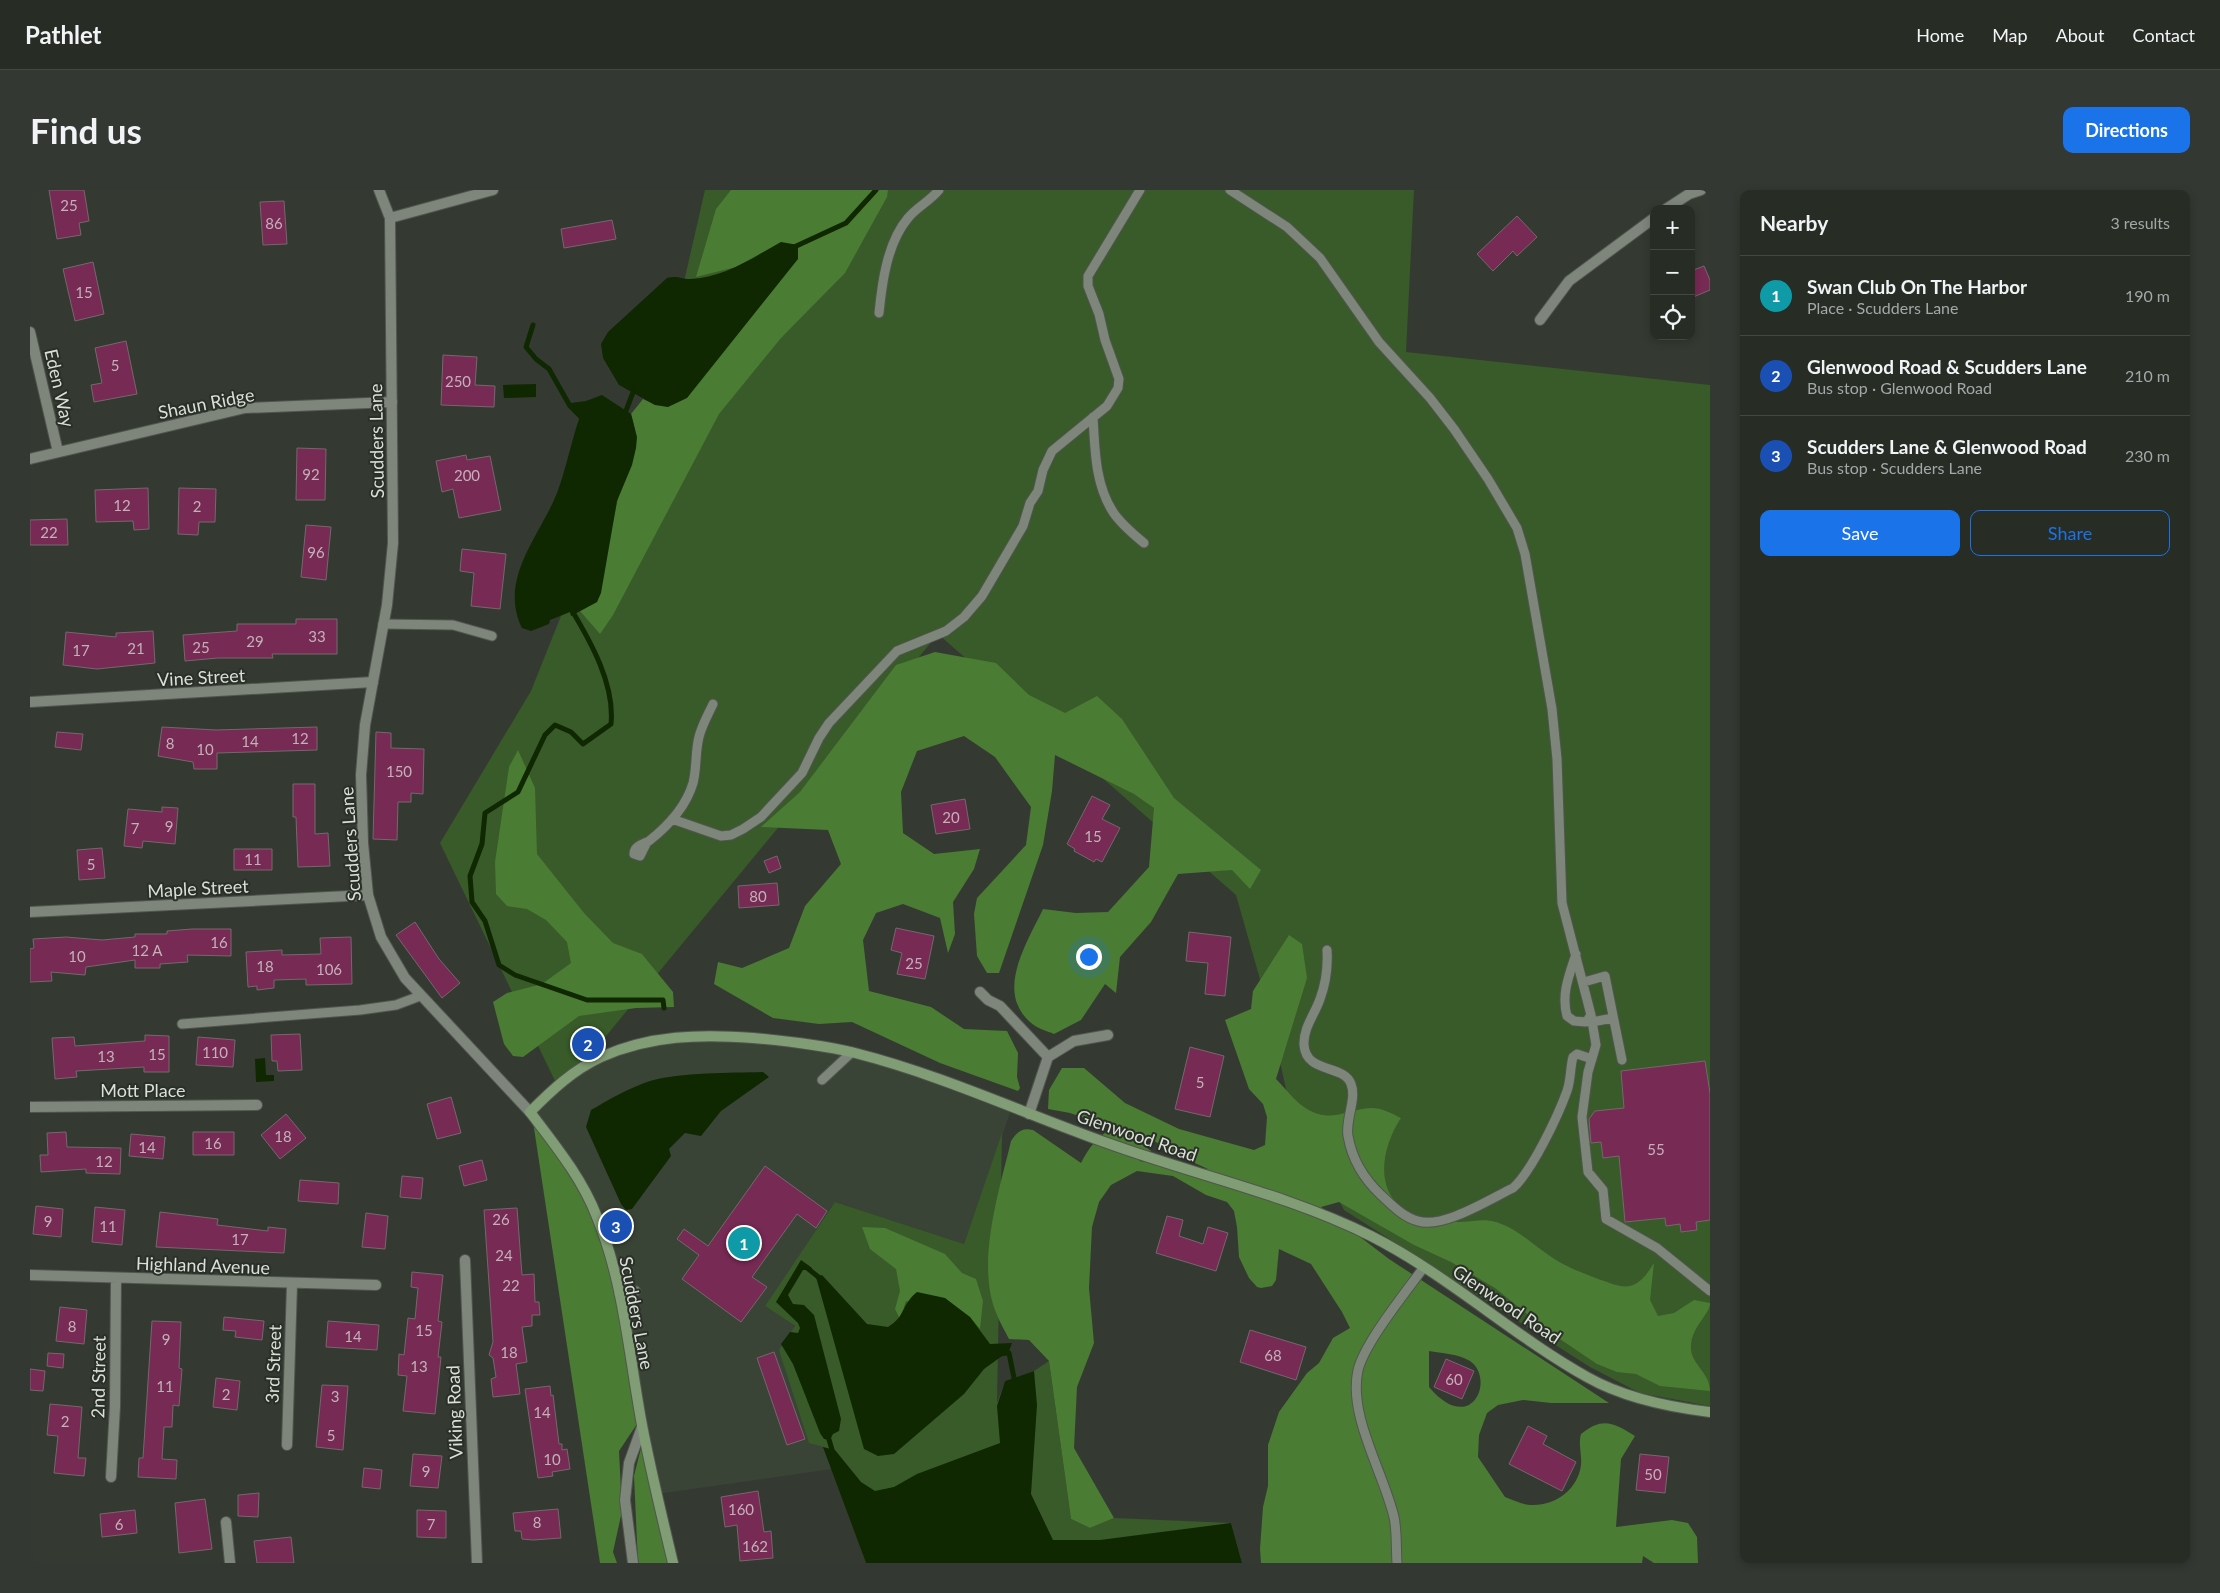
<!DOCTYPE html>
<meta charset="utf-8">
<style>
:root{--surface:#272c25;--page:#333832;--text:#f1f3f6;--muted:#a4a7a7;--line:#434842;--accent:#1a73e8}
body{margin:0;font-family:Lato,sans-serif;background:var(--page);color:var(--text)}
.controls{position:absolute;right:15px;top:15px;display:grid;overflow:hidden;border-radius:10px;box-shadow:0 2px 8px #0003}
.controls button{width:45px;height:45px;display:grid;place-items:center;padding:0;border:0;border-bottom:1px solid var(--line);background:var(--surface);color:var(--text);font:25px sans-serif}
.you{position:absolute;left:1058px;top:766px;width:18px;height:18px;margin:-12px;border:4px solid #fff;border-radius:50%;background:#1a73e8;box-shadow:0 0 0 8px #1a73e833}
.badge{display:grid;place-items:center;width:32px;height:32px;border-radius:50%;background:var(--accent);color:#fff;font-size:16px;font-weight:700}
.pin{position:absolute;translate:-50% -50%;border:2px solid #fff;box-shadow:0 1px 5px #0006}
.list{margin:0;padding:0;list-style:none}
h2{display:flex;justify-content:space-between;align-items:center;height:65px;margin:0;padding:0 20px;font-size:21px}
h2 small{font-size:16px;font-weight:400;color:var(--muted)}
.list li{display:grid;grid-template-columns:32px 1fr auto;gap:15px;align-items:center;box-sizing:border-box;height:80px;padding:0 20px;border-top:1px solid var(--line)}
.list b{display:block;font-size:19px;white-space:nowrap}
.list p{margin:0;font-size:16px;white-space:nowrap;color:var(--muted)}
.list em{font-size:16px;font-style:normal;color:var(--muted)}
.actions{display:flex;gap:10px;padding:15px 20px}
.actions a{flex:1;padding:11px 0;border:1px solid var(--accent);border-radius:10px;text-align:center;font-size:18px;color:var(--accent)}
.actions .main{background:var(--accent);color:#fff}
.icon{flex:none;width:28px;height:28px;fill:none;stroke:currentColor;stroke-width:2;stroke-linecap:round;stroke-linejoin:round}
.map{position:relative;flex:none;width:1680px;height:1373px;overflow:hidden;border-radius:10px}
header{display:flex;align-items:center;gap:30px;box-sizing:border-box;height:70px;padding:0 25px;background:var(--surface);border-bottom:1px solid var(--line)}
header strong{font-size:24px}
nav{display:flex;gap:28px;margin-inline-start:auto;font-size:18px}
.intro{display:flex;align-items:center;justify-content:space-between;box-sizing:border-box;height:120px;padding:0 30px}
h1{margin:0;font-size:35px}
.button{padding:12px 22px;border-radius:10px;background:var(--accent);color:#fff;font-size:18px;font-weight:700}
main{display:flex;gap:30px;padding:0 30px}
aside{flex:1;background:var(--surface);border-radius:10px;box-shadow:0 2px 8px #0003}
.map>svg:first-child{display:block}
</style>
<header>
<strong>Pathlet</strong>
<nav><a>Home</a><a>Map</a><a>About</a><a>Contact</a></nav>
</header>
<div class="intro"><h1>Find us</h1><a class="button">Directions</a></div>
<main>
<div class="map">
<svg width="1680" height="1373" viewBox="0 0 1680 1373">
<rect width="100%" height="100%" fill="#343a31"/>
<!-- built -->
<path fill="#3a4436" d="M682,845L822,862L982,917L934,1054L805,1012L735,1116L766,1137L793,1257L802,1279L627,1304L612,1237L500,922L548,880L621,851Z"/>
<!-- green -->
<path fill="#385b29" d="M675,0H1384L1376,162L1680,195V1216L1610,1203L1560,1177L1314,1020L1259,913L1239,821L1206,705L908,444L548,880L527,895L410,653L501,501L640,153Z
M972,943L967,1213L975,1191L1004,1181L1019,1171L1041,1329L1060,1338L1084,1328L1201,1333L1212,1373H836L794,1257L779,1253L749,1160L765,1136L735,1116L805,1012L934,1054Z"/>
<!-- forest -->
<path fill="#4a7c33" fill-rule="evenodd" d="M701,0H858L857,7L815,83L751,148L689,224L583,425L570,444L550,421L567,412C574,379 580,346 587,313C594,276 615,269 601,224L613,209L625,215L751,52L706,77L666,87L686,19Z
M905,462L966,473L999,505L1035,523L1067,506L1092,529L1144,608L1231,680L1220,699L1202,680L1148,684L1121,732L1090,767L1086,803L1075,794L1051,830L1024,844C1017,841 1006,838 1000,832C965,801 997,753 1013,719L1046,723L1078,722L1119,677L1124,618L1104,604L1025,565L1022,601L1013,655L969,783H957L947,766L944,724L947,708L996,655L1001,617L965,567L934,546L887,561L871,602L873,643L904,664L950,659L944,679L923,712L925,744L918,763L910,728L873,714L846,723L833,750L839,801L901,817L934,839L977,841L988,863L987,887L990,898L988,901L910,873L822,832L789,834L743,828L684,794L688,772L712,778L759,758L775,716L811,674L798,640L731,637L770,602L866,475Z
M488,560L505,598L507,664L554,723L583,753L612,764L643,802L644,817L606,818L549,826L493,867L483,866L474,854L463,812L477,803L512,794L541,773L537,752L516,730L497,719L477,716L466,704L465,672L479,577Z
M1259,745L1272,754L1277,788L1246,889C1255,898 1264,910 1274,917C1300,935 1316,919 1341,918C1352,918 1361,923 1371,928C1346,966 1344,1018 1398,1029C1407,1030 1419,1032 1428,1032C1441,1032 1453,1028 1466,1032C1489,1039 1506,1058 1526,1070C1541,1079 1555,1084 1571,1090C1581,1093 1590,1098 1600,1096C1612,1093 1618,1082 1624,1073L1620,1110L1628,1126L1644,1123L1664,1110L1680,1113C1680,1125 1660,1137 1661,1159C1662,1175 1680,1183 1680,1201L1630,1196L1606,1184L1587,1182L1567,1174L1518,1141L1465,1098L1421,1072L1384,1055L1309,1012L1291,1017L1359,1069L1579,1213H1521L1493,1210L1468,1215L1457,1223L1449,1245L1448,1267L1475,1307C1483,1310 1493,1315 1501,1315C1526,1316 1548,1299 1551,1275C1552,1264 1548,1255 1551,1244C1572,1227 1583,1232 1605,1246L1591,1269L1586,1337L1642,1330L1658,1333L1667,1347L1668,1373H1624L1613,1366L1612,1373H1231L1230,1359L1233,1317L1238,1296V1255L1249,1222L1277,1183L1289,1173L1303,1148L1320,1138L1312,1122L1281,1074L1249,1059L1246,1090L1242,1096L1231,1098L1227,1097L1219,1088L1209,1067L1207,1037L1204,1021L1197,1012L1176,1005L1143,986L1107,981L1081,995L1069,1012L1062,1037L1059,1098L1064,1153L1047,1197L1044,1258L1084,1328L1060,1338L1041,1329L1019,1171L999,1150L979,1149C975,1141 970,1133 967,1125C945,1075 969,1002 981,951C987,942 992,937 1003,940L1051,973C1059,957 1068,946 1083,938L1040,923L1018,919L1019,900L1032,878H1054L1095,913L1149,939L1224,960L1235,955L1237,927L1233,914L1219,899L1195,830L1221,819L1223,801ZM1094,941L1126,952L1145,964L1178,979L1109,971L1121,961ZM1399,1161C1411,1163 1429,1164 1440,1171C1466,1189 1441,1247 1399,1197Z
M502,925L544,981L576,1050L643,1373H608L604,1286L613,1250L609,1231L589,1261L592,1321L583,1362L587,1373H570Z
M832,1037L855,1038L915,1064L932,1083L946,1089L953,1111L950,1139L940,1127L876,1111L870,1129L865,1119L870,1101L866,1079L840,1059Z"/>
<!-- water -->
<path fill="#0f2802" d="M751,52L768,55V69L657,208L638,217L625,215L589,195L573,168L571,154L578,142L637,88C648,85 651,89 660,89C693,88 723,68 751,52Z
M506,194V207L474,208L473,195Z
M572,205L601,224L607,247L606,258L602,275L587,311L571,403L567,412L541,426L540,422L520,430L519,434L501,441L492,438C468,389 510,346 527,303C536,279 541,253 549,229L548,223L540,216L541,213L556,211Z
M235,868L236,885H244V891L226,892L225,869Z
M733,882L739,887L691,921L671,946L655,943L639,959L641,966L602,1019L596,1020L591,1014L556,937L561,920C580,909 599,898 620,891C651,882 700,883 733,882Z
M771,1070L782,1078L781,1080H773L758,1105L763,1114L774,1115L784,1125L811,1229L809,1241L803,1244L800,1250L794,1249L790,1243L763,1174L751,1154L760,1142L768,1143L770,1138L768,1133L746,1112Z
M792,1085L837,1134L858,1137C877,1125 870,1116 887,1102L915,1108L940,1127L960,1154L982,1153L979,1161L954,1179L934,1204L864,1264L848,1266L834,1259L786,1087Z
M1004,1181L1007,1215L1001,1304L1023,1350H1070L1201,1333L1212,1373H836L793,1257L805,1260L831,1292L845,1301L864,1297L887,1284L970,1253L967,1216L975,1191Z"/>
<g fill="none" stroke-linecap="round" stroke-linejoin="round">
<!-- stream -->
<path stroke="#0f2802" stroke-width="5" d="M762,58L816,33L846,0
M503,135L496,157L506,169L519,179L540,216L552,228
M594,226L605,197
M541,419C561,452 585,495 581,534L553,554L541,542L525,535L515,545L488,602L455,623L452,654L440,686L442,712L455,731L469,775L485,785L557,810H633L634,818
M776,1077L792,1090
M969,1164L979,1163L984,1188
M797,1243L803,1263"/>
</g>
<!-- building -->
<path fill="#772a54" stroke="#74686d" d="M19,0H54L59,31L49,33L51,45L27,49Z
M254,11L257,54L233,55L230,12Z
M1487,26L1507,47L1487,66L1483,61L1463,81L1447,64Z
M582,30L586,49L534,58L531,39Z
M63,72L74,124L45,131L33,79Z
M1674,76L1680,90V100L1661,108V81Z
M96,151L107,204L64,212L61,195L72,193L65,158Z
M413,165L447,167L445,195L465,196L464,217L411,215Z
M267,258L296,259L295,310H266Z
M436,265L437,270L460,266L471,320L429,328L423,299L412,302L406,271Z
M118,298L119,339L104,340L103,331L66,332L65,300Z
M149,298L186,299L185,332H169L168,345L148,344Z
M37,329L38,355H0V330Z
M276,335L301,337L296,390L271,387Z
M432,359L476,364L470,419L441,416L444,383L430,381Z
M266,429H307V464H242L243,468H188L155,471L153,445L207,441V434H266Z
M123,441L125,473L67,479L33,475L36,442L86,447V443Z
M132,537L186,540L287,537V560L187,563V579H164L163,572L128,566Z
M27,542L53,544L51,560L25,557Z
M346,542L361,543V558L394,559L393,604L381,603V612H368L367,650L343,649Z
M263,594H285V644L298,643L300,676L268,677L266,627H263Z
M1062,606L1080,615L1072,629L1090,638L1072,672L1066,669L1064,672L1044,661L1045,659L1037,654Z
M935,609L940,639L906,644L901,615Z
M132,617L148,618L145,654L113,651L112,658L94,656L98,619L132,622Z
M72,658L75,688L49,690L47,660Z
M204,659H242V680H204Z
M747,666L751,678L739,683L734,671Z
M747,693L749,715L709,718L708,696Z
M385,732L409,769L430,793L412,808L366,745Z
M866,738L904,746L895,789L867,784L872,763L861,760Z
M162,739H201V766L157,765L158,772L130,774V778H105V770L56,777L55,785L21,782L22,791L0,792V759L4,758L3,749L36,747L72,750L105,747V744H137V741Z
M1159,742L1201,747L1195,806L1175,804L1178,773L1156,771Z
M321,747L322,794L276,795V789L244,790V798L227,800V796L218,797L216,762L252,760V765L291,764L290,748Z
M270,844L272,880L248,881L247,871H242L241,845Z
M115,845L139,846V882H114V877L46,881L47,887L25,889L22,848L44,847L45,856L115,851Z
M168,847L205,850L203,877L166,875Z
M1160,857L1194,866L1180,927L1145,919Z
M1675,871L1680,903V1030L1666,1032L1667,1040L1651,1042L1650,1034L1636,1036L1635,1028L1595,1032L1589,966L1573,968L1571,952L1561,953L1559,929L1565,921L1594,918L1591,881Z
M421,907L431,943L407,949L397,914Z
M256,924L276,948L250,969L231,945Z
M36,942L37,957L91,958L90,984L56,983V979L11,982L10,965H18L17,943Z
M163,942H204V965H163Z
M101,944L135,947L133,969L99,966Z
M452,970L457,990L434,996L429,976Z
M735,976L797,1021L786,1038L767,1024L722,1087L737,1097L711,1132L652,1089L669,1065L647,1049L654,1039L678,1056Z
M372,986L393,988L391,1009L370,1007Z
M270,990L309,993L308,1014L268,1011Z
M6,1016L33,1019L31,1047L3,1044Z
M65,1017L95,1020L92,1055L62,1052Z
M487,1018L492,1085L504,1084L505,1112H509L510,1125H502V1136L492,1137L497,1172L486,1174L490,1204L463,1207L461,1189L466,1187L463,1168L459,1165L463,1152L454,1020Z
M130,1022L188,1029L187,1035L238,1041V1037L256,1039L254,1063L126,1057Z
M336,1023L358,1026L355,1059L332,1057Z
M1137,1026L1153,1030L1149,1046L1173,1054L1178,1037L1198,1043L1186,1081L1126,1063Z
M382,1082L413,1085L408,1131L412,1132L408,1167H411L405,1224L373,1221L377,1186L368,1185L369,1164L374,1165L378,1128L385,1129L388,1098L381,1097Z
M30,1117L57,1120L54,1154L26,1151Z
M194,1127L234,1131L232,1150L205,1147L206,1141L193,1140Z
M122,1131L151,1132L149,1178L152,1179L149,1216L143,1215L142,1237H134L132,1269L147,1270L146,1289L108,1287L109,1268H113Z
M298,1131L349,1135L347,1160L296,1157Z
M1220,1140L1276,1157L1266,1190L1210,1172Z
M744,1162L775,1249L757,1255L727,1168Z
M18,1163L34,1164L33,1178L17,1176Z
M1416,1169L1444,1181L1432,1209L1404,1197Z
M0,1179L15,1181L13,1201L0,1200Z
M186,1188L210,1191L207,1220L183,1217Z
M292,1195L318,1196L313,1260L286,1257Z
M520,1196L521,1206L523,1205L529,1254H532V1260L537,1259L540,1279L522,1282L523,1286L508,1288L495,1199Z
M20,1214L52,1217L48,1268H56L54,1286L24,1283L28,1246L17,1245Z
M1498,1236L1517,1246L1513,1254L1546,1272L1532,1301L1479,1274Z
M383,1264L412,1266L408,1298L380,1296Z
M1610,1264L1639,1267L1635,1303L1606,1300Z
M334,1278L352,1280L350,1299L332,1297Z
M728,1301L734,1342L741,1341L743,1368L710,1371L707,1335L695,1337L691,1307Z
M229,1303L228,1327L208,1326V1305Z
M175,1309L182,1359L149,1363L145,1313Z
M528,1319L531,1348L503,1350L492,1349L491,1341H485L483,1323Z
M105,1320L107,1343L72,1347L70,1324Z
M387,1320L416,1321V1348L387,1347Z
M261,1347L264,1373H227L224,1351Z"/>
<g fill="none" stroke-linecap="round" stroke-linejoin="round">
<!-- service casing -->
<g stroke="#51564f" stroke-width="11">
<path id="service" d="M1200,0L1257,37L1290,68L1349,152L1400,208L1424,239L1458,289L1487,338L1495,364L1522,519L1527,569L1532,713L1561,825L1556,832L1544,831L1537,826C1531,804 1539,786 1546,764
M849,123C852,93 857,53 878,28C887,17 900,11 909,0
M1063,227C1065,260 1065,294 1083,322C1091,334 1103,344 1114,353
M353,434L423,435L462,446
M642,629L691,646L701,645L713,639L731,627L772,583L789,548L799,533L867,461L916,441L934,427L952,406L993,336L1000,313L1008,301L1013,280L1022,261L1077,216L1088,198L1089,189L1075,150L1069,124L1058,96V86L1110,0
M617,652L610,666L604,664C604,656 613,654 619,651C638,636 656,617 663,593C667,578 665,562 669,547C672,535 678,525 683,514
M1297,760C1298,777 1296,793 1290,809C1285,824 1273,838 1274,855C1276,884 1314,874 1321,894C1327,909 1315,930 1318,946C1322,969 1334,989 1351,1005C1362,1015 1373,1027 1388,1031C1413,1039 1460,1009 1483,998C1502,981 1528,926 1537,901C1541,890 1540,878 1543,867L1547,864L1562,869
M1554,792L1575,786L1592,870
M1561,825L1566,855L1558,882L1552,927L1558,982L1573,1000L1576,1029L1627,1058L1680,1101
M1562,832L1583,828
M152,834L330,820L366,815L390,806
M792,890L822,862
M589,1104L606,1101
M1367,1373C1366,1358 1367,1341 1364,1327C1353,1281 1318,1226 1328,1180C1335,1152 1376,1102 1394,1077"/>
</g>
<!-- minor casing -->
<g stroke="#51564f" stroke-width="12">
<path id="minor" d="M1636,19L1659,4L1671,0
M360,28L463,0
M1510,130L1539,91L1624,28
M0,142L28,262
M0,269L215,218L362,212
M0,512L343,492
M0,722L338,705
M950,802L958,810L970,816L1018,867
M0,917L227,915
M999,924L1018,867L1044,851L1078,845
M435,1070L447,1373
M0,1085L346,1095
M257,1255L262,1094
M81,1287L85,1216L86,1088
M196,1332L200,1373
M603,1373L595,1310L599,1273L612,1237"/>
</g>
<!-- tertiary casing -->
<g stroke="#51564f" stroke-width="12">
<path id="tertiary" d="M349,0L360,28L363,353L357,415L335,535L331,585L333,653L338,705L351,747L375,788L500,922"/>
</g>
<!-- secondary casing -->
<g stroke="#51564f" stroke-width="12">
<path id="secondary" d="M643,1373C632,1327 621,1282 612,1235C599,1166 594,1093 567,1027C552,988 525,955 500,922C522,900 543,880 571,867C620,845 671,844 723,848C757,851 791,855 825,863C912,885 995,924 1080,954C1166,985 1259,1005 1341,1046C1418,1085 1482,1145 1557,1187C1594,1208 1638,1217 1680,1222"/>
</g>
<!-- service -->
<use href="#service" stroke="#7e867c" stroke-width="9"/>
<!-- minor -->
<use href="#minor" stroke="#7e867c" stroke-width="10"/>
<!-- tertiary -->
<use href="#tertiary" stroke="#7e867c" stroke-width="10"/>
<!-- secondary -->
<use href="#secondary" stroke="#819d75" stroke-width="10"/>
</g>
<g text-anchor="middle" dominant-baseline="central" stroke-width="4" stroke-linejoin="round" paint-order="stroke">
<!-- number labels -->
<g font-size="15" fill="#c2b2b8">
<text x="39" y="15">25</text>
<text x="244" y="33">86</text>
<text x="54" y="102">15</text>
<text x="85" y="175">5</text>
<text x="428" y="191">250</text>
<text x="281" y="284">92</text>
<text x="437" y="285">200</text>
<text x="92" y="315">12</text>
<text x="167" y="316">2</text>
<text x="19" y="342">22</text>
<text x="286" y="362">96</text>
<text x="287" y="446">33</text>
<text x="225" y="451">29</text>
<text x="171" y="457">25</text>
<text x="106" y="458">21</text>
<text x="51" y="460">17</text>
<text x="270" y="548">12</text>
<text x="220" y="551">14</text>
<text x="140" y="553">8</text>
<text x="175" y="559">10</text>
<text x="369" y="581">150</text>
<text x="921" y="627">20</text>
<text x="139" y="636">9</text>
<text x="105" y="638">7</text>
<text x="1063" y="646">15</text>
<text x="223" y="669">11</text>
<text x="61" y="674">5</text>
<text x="728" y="706">80</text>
<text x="189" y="752">16</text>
<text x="117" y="760">12 A</text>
<text x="47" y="766">10</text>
<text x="884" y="773">25</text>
<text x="235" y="776">18</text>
<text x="299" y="779">106</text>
<text x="185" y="862">110</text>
<text x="127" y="864">15</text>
<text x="76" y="866">13</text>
<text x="1170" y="892">5</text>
<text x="253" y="946">18</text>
<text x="183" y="953">16</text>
<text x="117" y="957">14</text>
<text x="1626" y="959">55</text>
<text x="74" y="971">12</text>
<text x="471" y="1029">26</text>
<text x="18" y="1031">9</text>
<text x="78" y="1036">11</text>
<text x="210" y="1049">17</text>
<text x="474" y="1065">24</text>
<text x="481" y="1095">22</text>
<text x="42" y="1136">8</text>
<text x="394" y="1140">15</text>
<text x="323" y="1146">14</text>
<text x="136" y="1149">9</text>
<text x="479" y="1162">18</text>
<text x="1243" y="1165">68</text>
<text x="389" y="1176">13</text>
<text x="1424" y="1189">60</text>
<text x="135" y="1196">11</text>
<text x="196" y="1204">2</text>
<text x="305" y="1206">3</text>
<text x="512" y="1222">14</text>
<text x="35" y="1231">2</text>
<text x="301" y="1245">5</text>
<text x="522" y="1269">10</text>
<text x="396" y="1281">9</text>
<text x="1623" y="1284">50</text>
<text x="711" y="1319">160</text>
<text x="507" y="1332">8</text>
<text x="89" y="1334">6</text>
<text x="401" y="1334">7</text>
<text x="725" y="1356">162</text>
</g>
<!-- street labels -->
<g font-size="18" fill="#dbdfd9" stroke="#2a3027">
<text transform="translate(30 198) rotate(77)">Eden Way</text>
<text transform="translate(176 213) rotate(-11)">Shaun Ridge</text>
<text transform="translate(346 251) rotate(-91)">Scudders Lane</text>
<text transform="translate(171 487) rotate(-3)">Vine Street</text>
<text transform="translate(320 654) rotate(-94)">Scudders Lane</text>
<text transform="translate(168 698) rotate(-3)">Maple Street</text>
<text x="113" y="900">Mott Place</text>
<text transform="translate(1107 945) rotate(19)">Glenwood Road</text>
<text transform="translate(173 1075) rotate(2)">Highland Avenue</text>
<text transform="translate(1477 1114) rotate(34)">Glenwood Road</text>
<text transform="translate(607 1123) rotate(79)">Scudders Lane</text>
<text transform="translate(243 1174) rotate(-88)">3rd Street</text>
<text transform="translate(68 1187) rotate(-89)">2nd Street</text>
<text transform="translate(424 1222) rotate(-92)">Viking Road</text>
</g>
</g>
</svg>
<div class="controls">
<button>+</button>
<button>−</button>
<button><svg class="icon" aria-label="locate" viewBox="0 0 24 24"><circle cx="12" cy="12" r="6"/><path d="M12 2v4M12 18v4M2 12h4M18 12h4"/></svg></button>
</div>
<div class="you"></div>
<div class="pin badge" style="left:714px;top:1053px;background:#0f9aa8">1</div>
<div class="pin badge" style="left:558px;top:854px;background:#1a4fb4">2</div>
<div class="pin badge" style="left:586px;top:1036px;background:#1a4fb4">3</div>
</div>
<aside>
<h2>Nearby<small>3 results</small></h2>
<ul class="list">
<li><span class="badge" style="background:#0f9aa8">1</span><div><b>Swan Club On The Harbor</b><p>Place · Scudders Lane</p></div><em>190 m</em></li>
<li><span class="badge" style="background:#1a4fb4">2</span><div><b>Glenwood Road &amp; Scudders Lane</b><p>Bus stop · Glenwood Road</p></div><em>210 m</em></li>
<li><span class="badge" style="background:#1a4fb4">3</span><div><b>Scudders Lane &amp; Glenwood Road</b><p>Bus stop · Scudders Lane</p></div><em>230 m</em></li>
</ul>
<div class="actions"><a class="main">Save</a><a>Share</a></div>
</aside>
</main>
